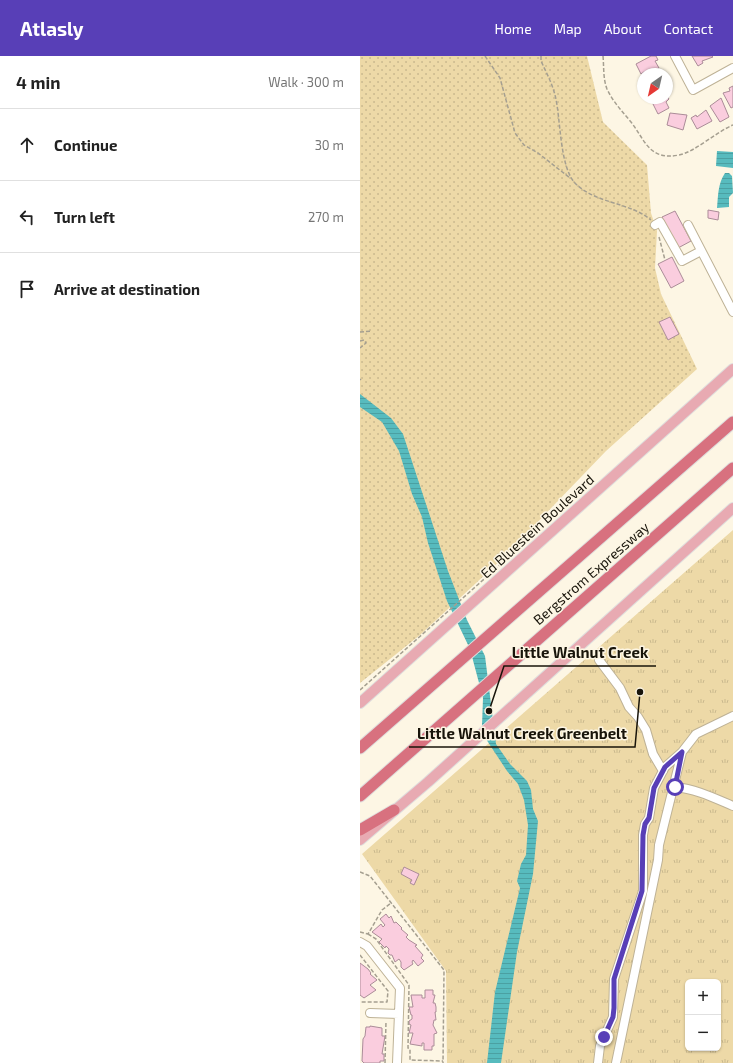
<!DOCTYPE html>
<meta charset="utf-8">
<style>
:root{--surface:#fff;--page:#f2f2f2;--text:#222;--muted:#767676;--line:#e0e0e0;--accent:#583fb7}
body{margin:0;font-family:"Exo 2",sans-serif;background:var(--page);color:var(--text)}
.controls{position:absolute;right:12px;bottom:12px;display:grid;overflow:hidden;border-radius:6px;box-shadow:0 1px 3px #0004}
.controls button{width:36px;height:36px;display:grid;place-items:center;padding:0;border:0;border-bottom:1px solid var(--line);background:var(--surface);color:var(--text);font:20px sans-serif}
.compass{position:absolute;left:277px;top:12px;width:36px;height:36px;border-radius:50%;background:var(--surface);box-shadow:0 1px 3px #0004;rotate:214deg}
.stop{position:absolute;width:12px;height:12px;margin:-9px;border:3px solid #583fb7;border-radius:50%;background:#fff}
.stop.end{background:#583fb7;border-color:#fff;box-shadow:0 1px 4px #0008}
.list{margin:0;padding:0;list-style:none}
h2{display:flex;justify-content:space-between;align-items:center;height:52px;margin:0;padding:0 16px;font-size:17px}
h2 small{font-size:13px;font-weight:400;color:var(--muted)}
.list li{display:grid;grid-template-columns:26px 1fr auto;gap:12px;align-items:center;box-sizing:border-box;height:72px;padding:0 16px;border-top:1px solid var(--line)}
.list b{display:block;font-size:15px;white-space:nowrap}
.list em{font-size:13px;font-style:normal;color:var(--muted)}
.icon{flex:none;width:22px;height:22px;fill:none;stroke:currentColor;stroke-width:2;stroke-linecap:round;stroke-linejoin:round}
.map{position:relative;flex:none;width:373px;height:1007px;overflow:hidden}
header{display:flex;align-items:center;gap:24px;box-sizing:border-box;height:56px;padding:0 20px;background:var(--accent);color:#fff}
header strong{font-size:19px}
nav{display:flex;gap:22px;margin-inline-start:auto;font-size:14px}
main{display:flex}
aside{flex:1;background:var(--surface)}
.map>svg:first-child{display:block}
</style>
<header>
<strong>Atlasly</strong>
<nav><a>Home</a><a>Map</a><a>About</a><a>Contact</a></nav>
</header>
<main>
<aside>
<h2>4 min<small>Walk · 300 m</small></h2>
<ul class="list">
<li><svg class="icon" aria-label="ahead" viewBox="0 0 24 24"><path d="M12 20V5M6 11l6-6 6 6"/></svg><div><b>Continue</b></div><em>30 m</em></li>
<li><svg class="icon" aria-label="left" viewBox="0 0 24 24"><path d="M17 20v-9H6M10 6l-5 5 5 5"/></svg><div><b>Turn left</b></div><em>270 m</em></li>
<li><svg class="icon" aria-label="arrive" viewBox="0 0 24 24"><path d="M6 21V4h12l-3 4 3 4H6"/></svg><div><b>Arrive at destination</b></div></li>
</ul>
</aside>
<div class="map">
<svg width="373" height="1007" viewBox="0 0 373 1007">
<defs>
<pattern id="grass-dots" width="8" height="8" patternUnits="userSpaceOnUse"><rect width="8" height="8" fill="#edd9a7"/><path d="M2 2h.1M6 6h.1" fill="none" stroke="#cab98e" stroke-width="1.8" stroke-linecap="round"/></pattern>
<pattern id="park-tufts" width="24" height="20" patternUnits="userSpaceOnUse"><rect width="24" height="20" fill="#edd9a7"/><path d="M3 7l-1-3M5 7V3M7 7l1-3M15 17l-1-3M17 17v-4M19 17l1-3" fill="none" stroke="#cab98e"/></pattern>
<pattern id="water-rules" width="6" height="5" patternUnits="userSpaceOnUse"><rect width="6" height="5" fill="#57bbbe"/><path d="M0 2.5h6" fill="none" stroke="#4ba0a2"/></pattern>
</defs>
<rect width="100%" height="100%" fill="#fdf6e4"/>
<!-- grass -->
<path fill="url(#grass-dots)" d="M0,0H227L243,66L287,109L291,157L297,175L295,212L301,238L337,313L246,395L143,502L60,579L0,627Z"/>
<!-- park -->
<path fill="url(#park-tufts)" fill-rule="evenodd" d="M373,474V1007H87L86,915L2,798ZM328,926H358V992H328Z"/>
<!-- water -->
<path fill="url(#water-rules)" d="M357,95L373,96V112L356,110Z
M365,117H369L372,120L373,137L369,141V151L357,152C358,140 358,127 365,117Z
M0,338L31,362L43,378L88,515L107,564L125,600L136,688L150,708L167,725L171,734L173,753L178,765L173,818L157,896L141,1007H127L135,936L160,832L157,825L161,808L166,799L168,769L164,744L158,728L147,715L126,683L122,670L123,642L110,593L87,545L68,487L62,461L52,438L39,395L22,366L0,351Z"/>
<!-- building -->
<path fill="#facdde" stroke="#ab8c98" d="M291,0H296L298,4L295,5L299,12L288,18L284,16L281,18L276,8Z
M332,0H352L353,1L342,5L343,7L338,10Z
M373,30V51L371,52L363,37L370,35L369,32Z
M307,40L309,43L306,46L309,52L298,58L291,44L294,42H307Z
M361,42L369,61L360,66L350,50Z
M346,54L352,65L337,73L331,62L336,59L337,61Z
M310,57L327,59L323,74L307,69Z
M348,154L359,156L358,164L348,162Z
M315,155L331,185L318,192L302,161Z
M312,201L324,225L311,232L298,208Z
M310,261L319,278L308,284L299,266Z
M44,811L59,818L54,829L50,827L52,824L41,818Z
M26,858L29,862L31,860L34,867L36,866L42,872L41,873L48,879L46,881L49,884L57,889L55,890L63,899L61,902L64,905L58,910L53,904L52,906L53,908L44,914L41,911V906L39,903L35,906L32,899H30L28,897L29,893L26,890L25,892L19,886L22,883L12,876L21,868L23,871L25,869L20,863Z
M0,907L8,913L11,917L10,918L17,924L10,929L16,934L4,942L0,939Z
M65,934H73V939H75L73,947H75L76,951V956H75L76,964H74L73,969L77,977L74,978V990H72V994H64V987H62V990L50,988L53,977H49L51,969L49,968V965L52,963V959H51L49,951H53L51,939H62V942H65Z
M10,970L22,972V980H25L22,998H24V1005H20V1007H4L2,1005L3,983L5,980L6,971H10Z"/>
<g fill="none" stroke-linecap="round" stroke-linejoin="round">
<!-- minor casing -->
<g stroke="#beb296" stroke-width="10">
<path id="minor" d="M315,0L333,34L373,12
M295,169L300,166L322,205L341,195
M328,169L373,256
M239,604L260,632L269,651L278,661L286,674L293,698L303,715
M315,731C336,733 354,742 373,750
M0,886L7,890L40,932L37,1007
M10,957L39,958
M238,1007L240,990L253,961L254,923L283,835V779L285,768L289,762L294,732L305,711L322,696
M256,1007L298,804L299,789L322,696L336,678L373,660"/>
</g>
<!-- major casing -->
<g stroke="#dfdedd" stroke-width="12">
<path id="major" d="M0,647L373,313
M0,784L68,726L373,452"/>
</g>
<!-- highway casing -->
<g stroke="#dfdedd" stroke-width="13">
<path id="highway" d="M0,692L373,366
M0,740L373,412
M0,774L34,754"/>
</g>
<!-- path -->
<path stroke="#a59f90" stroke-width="1.5" stroke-dasharray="4 2" stroke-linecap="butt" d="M125,0L140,22L155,77L164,89L178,97L210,122
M181,0V5C186,16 192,27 195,39C201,61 199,114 217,129C238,148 269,146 291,164
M243,0C244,11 243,23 247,33C253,46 262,55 271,66C285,84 289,105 319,99C335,96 356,76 373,69
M299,181L305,204
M0,276L12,275
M0,285L4,284L6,287L0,292
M0,323L1,324
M0,634L170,482
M0,816L10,820L84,914L83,1007
M0,876L8,878L22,854L31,847
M8,878L16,883L49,929L48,992L50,993V1004L83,1005
M0,899L28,935L27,946H0
M25,1007L26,965"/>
<!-- minor -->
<use href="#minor" stroke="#fff" stroke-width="8"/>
<!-- major -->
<use href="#major" stroke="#e8aab2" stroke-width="10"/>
<!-- highway -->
<use href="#highway" stroke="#d8717f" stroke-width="11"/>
</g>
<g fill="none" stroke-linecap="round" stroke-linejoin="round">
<!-- route -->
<path stroke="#583fb7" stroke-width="5" d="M244,981L253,961L254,952V923L282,835L283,779L285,768L289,762L294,732L305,711L322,696L315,731"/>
</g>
<g text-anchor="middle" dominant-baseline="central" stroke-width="3" stroke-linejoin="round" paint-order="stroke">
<!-- street labels -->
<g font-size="14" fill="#18140a" stroke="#fdf6e4">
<text transform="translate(177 470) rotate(-42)">Ed Bluestein Boulevard</text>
<text transform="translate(231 517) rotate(-41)">Bergstrom Expressway</text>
</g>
</g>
<!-- callouts -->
<path fill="none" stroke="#18140a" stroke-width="1.5" d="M129 655L144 610H296M280 636L275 691H49"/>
<g fill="#18140a" stroke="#fdf6e4" stroke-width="1.5">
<circle cx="129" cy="655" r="4"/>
<circle cx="280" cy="636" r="4"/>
</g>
<g font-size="15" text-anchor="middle" font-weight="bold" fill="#18140a" stroke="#fdf6e4" stroke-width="3" stroke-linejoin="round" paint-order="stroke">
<text x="220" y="602">Little Walnut Creek</text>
<text x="162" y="683">Little Walnut Creek Greenbelt</text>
</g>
</svg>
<div class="controls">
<button>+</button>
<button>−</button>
</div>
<svg class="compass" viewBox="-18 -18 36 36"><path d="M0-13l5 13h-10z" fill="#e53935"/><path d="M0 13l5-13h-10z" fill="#767676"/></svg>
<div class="stop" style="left:315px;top:731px"></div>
<div class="stop end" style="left:244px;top:981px"></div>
</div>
</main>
